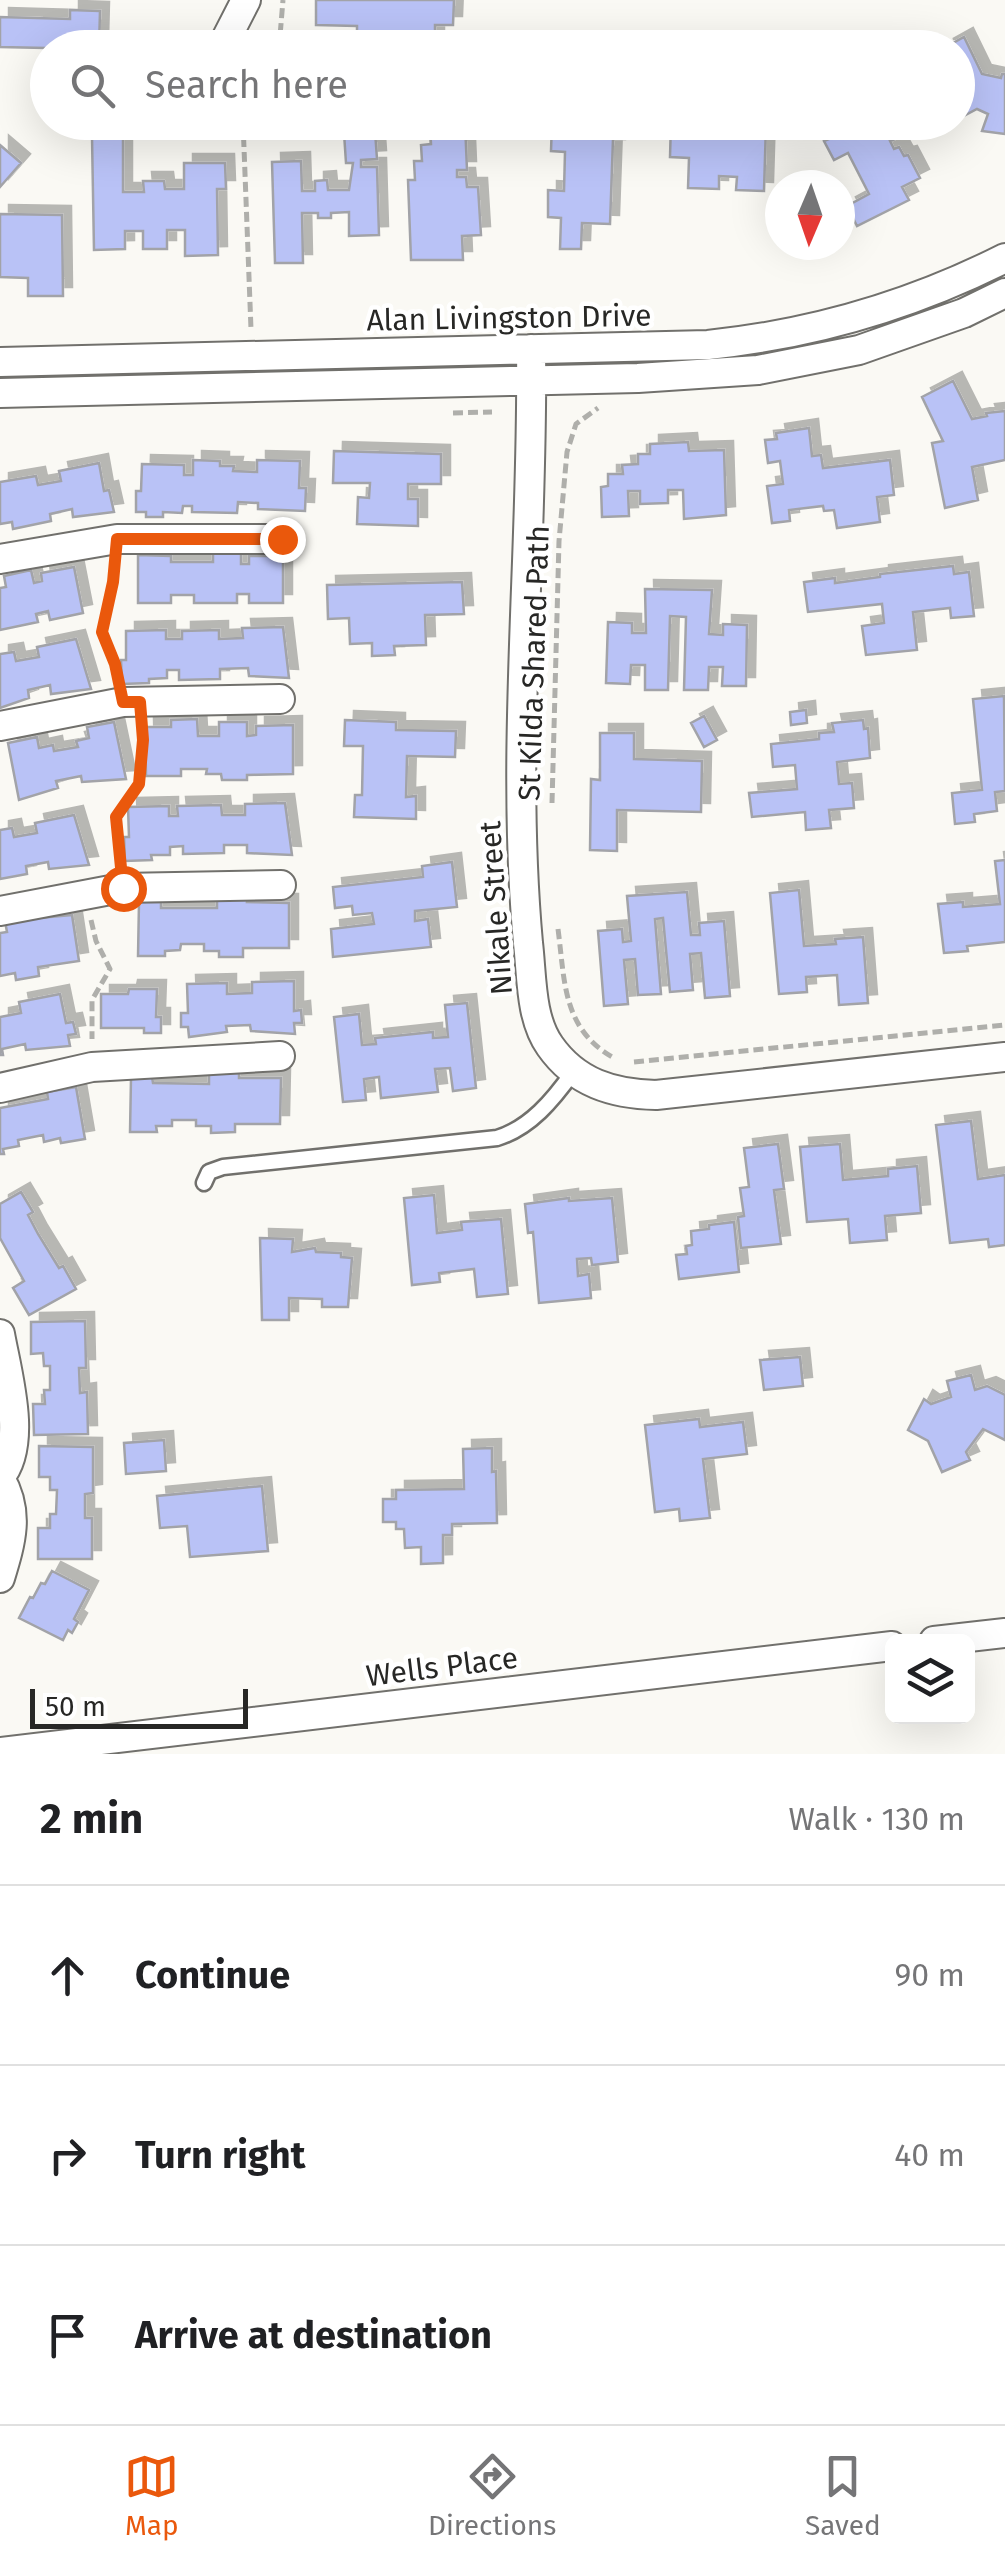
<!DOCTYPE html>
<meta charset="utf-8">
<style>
:root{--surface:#fff;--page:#f2f2f2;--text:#202124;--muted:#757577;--line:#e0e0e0;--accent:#ea580c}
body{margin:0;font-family:"Fira Sans",sans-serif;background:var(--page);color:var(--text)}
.controls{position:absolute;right:30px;bottom:30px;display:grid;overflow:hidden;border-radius:15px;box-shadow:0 10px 40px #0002}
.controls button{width:90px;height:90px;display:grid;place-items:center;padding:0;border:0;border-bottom:2px solid var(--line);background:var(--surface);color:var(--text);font:50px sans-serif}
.compass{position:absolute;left:765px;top:170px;width:90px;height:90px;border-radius:50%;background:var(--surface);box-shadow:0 10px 40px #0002;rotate:182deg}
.scale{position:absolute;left:30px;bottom:25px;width:218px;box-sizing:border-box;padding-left:10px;border:5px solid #272725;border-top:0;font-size:28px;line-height:35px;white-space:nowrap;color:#272725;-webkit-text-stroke:8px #fff;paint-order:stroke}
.stop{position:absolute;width:30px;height:30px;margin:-22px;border:8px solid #ea580c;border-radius:50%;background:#fff}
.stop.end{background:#ea580c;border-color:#fff;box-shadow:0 2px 10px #0008}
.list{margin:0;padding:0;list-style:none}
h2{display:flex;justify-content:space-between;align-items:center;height:130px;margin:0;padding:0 40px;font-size:42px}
h2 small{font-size:32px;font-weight:400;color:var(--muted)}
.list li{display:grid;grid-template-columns:65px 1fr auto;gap:30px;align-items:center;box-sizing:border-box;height:180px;padding:0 40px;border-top:2px solid var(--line)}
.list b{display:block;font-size:38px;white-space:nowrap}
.list em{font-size:32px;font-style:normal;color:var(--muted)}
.icon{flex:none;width:55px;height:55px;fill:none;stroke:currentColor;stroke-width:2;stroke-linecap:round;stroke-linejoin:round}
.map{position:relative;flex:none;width:1005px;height:1754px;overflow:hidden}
.search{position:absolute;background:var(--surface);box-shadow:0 10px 40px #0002;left:30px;right:30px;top:30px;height:110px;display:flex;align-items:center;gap:25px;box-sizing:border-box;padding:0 35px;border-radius:55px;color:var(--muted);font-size:38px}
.sheet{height:670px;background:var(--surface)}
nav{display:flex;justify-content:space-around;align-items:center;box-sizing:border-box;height:140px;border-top:2px solid var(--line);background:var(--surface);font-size:28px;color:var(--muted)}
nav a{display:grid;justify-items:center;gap:5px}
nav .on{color:var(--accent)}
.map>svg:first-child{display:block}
</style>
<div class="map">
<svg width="1005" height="1754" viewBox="0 0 1005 1754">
<defs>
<filter id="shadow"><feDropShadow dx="9" dy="-9" stdDeviation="0" flood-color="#0004"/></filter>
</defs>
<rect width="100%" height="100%" fill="#faf9f4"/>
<!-- building -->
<path fill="#b9c2f6" stroke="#a2a3a8" stroke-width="2.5" filter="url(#shadow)" d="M316,0H454L453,25H435V48H368L369,40H357V26L316,25Z
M70,10L100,11L99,48H48L45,85L46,48L0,47V17L70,19Z
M964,37L982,74L1001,78L1002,74H1005V134L982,131L988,114L977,109L958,119V48H944Z
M552,122H625V139H613L610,224L582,223L581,249H560L561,218L548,217V190L564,191L565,152L551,151Z
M671,122H770L766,124L764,191L736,190L737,177L719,176V189L688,188L689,158L670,157Z
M823,122H889L897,138L890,141L894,149L899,147L904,156L908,155L920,178L902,187L909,200L857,226L847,206L869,194L848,153L834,160L824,141L831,138Z
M465,123L467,170H457V177H466L467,187H478L481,235L462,236L463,260H411L408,180H415L414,161H422L421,145L431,144L430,124Z
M375,131L377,159L361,160V167H377L379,235L349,236V212L331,213V218H318V213H302L303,263H275L272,162L301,161L302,191H315V181L327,180L328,190H349L353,163H346L344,133Z
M123,136V192H144L143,181H164L165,189H184V163H225L226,189H217L218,255L185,256V230H167V249H143V231H125V249L94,250L92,137Z
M0,145L21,163L0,187Z
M0,214L62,215L63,296H28V278L0,277Z
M953,381L972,419L987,416L986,413L1005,411V460L972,467L978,500L945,508L932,443L943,441L922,397Z
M809,428L812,456L821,455L823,468L890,460L894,495L877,497L880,522L837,528L834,510L824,511L823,506L789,510L790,521L772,523L767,486L783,484L780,461L768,463L765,440L777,439L776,433Z
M688,442L689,451L724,450L726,515L684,519L683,490H668V503L640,504V491H628L629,516L602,517L601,487L608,486V474H623L622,465L638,464V454H650V444Z
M334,451L441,454V484H408V499H418V526L357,524L358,497L369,498L370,483H333Z
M193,460L220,461V466H234L233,471L257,472V460L300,461L299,488H306L305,511L258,509V503L238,502L237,513L192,512V506H183L182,513L163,512V517H146V512H136V491H141L142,464L184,465V475H193Z
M99,463L104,491L109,490L114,512L73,517L72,509L50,514L51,521L13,529L12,522L0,524V482L36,476L38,485L61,481L59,471Z
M213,551H241V564H249V556H283V603H249V594H237V603H194V595H171V603H138V555L171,556V562H213Z
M953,566L954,574L969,572L974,616L951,618L950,608L913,612L917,650L866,655L862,626L884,623L882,604L808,612L804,582L835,578V583L880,577V574Z
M74,567L83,613L50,620L48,611L36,614L38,622L0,630V588L6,587L4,576L31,570L34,583L42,581L41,573Z
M462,582L464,614L425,615L426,645L394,646L395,655L372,656V643L350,644L349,618L328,619L327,585Z
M645,589L712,590L709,634L723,635V624L747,625L746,686H722L723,667H709L708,690H684L686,617L670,616L668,690H645V665H631L630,684L606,683L608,622L632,623V633H646Z
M283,627L289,678L249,676L248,668L220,669V679L179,680V670H167V678L149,679V683L122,684L121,660H126V631L166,630V639H182V631L219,630V639L243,638L242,628Z
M76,639L91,689L51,694L50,685L28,690L29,698L0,708V654L14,652L16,661L39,657L37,647Z
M1004,696L1005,791L995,792L997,811L974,814L975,822L955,824L952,793L982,790L973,699Z
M806,710L807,723L791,725L790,712Z
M704,716L717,740L704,747L691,723Z
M197,719L198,736H219V722H247V736L256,735V726L293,725V774L247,775V780H222L221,774H206L207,769H181V776H146L145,727H171V720Z
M345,720L396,722V730L456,731L455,757L407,756L406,797L416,796V819L354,817L355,795H362L363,746H344Z
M863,720L864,729L868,728L870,758L837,762L839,784L852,783L854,808L829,810L831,828L806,830L805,812L752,817L749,793L797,789L795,765L773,767L771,744L819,739V733L834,732L832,723Z
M114,722L126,779L82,782L81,776L56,781L58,788L19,800L8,743L37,737L39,748L53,745L54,751L78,747L76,741L89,738L87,727Z
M600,733H634V759L702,761L701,812L617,810V851L590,850L591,779L600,780Z
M285,803L292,855L247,853V845H224V853L183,854V846L170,847V855H151L152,860L125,861L124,837H129L128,807L169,806V816H178L177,806L221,805L222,815H245V804Z
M74,815L89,865L49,869L48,862L26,866L27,874L0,879V830L12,828L14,837L37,833L35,823Z
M1005,860V942L967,946L968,951L944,953L938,904L963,902V907L1000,904L995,861Z
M452,862L457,907L415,911V921L428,919L431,947L333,957L331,929L374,924L372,913L353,915L352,906L335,908L333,887L423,877L422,866Z
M799,890L804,946L836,944L835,939L863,937L868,1003L839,1005L837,975L806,977L807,992L779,994L770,893Z
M687,892L691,935H700L699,923L724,921L730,996L705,998L701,953L690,954L693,990L670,992L663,918L655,919L661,994L638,995L635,959L624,960L628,1004L604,1006L598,931L622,929L623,942L631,941L627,896Z
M217,897H248L247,902L289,903V948H243V957H219V951H204V944H181L180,950L165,951V956H138L139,902H161V908H217Z
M72,915L79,961L38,967L39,976L16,980L15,973L0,976V933L7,932L5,921Z
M294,981V1011L301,1010L302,1023H294L295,1034L251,1031L250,1025L226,1026L227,1032L189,1037L188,1027H181V1013H188L187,984L227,983V994L252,993V982Z
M129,989H157L156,1017H161V1033H144V1028H101V994H128Z
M60,994L66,1023L73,1022L76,1034L68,1035L70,1046L26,1050L25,1044L2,1049L3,1055H0V1017L21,1013L19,1002Z
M467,1003L476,1088L453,1091L450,1068L435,1069L438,1092L381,1098L379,1077L364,1079L366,1100L343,1102L334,1017L359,1014L362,1045L376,1044L375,1038L433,1032V1038L448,1037L445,1005Z
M209,1073H239V1078H281L280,1124H235V1132L211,1133V1126H196V1120H172V1126H156L157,1132H130L131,1078L152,1077L153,1083L209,1084Z
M76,1087L85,1139L61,1143L60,1138L44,1142L43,1135L18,1140L19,1146L3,1149L4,1154H0V1108L48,1099L47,1092Z
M971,1121L978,1179L1005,1175V1245L989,1247L988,1239L950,1243L936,1125Z
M778,1144L784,1189L774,1190L781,1244L741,1248L738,1217L744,1216L740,1188L749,1187L744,1148Z
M840,1144L843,1180L888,1176V1169L917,1166L921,1213L885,1216L887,1240L850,1243L848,1219L807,1222L800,1147Z
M21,1192L33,1212L28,1215L38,1234L59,1268L63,1266L76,1289L29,1315L13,1288L24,1281L0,1238V1204Z
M434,1195L437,1233L462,1230L461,1222L501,1219L508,1294L477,1297L474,1269L439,1273L440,1282L412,1285L404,1198Z
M569,1198V1201L612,1198L618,1262L592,1265L591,1258L577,1259L578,1276L589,1274L591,1298L539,1303L533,1232L528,1233L525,1204Z
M734,1222L739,1272L679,1279L676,1255L687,1254L686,1246L692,1245L691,1231L709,1229V1225Z
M260,1238L293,1239L292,1252L315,1248L316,1252L341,1253V1257L352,1258L348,1307H322V1299L289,1298V1320H262Z
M85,1321L86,1368H79L80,1393L87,1392L88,1434L34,1435L33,1404H45L44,1390H50V1366H44L43,1353L31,1354V1322Z
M800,1357L803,1386L764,1390L760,1360Z
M971,1375L975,1390L987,1386L1005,1395V1440L983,1429L966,1452L970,1460L942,1472L928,1441L908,1430L924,1399L931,1404L951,1397L947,1381Z
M699,1419L700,1427L743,1422L747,1454L703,1459L710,1518L680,1521L679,1509L655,1512L645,1425Z
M164,1440L166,1471L126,1474L124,1443Z
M39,1446L93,1447V1493L85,1494V1518H92V1559H38V1528H50V1514H56L57,1490H50V1477H39Z
M492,1448V1472L496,1471L497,1523L452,1524V1535H443V1563L421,1564V1547L405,1548L404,1529H396V1522H383V1499H396V1490L464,1489L463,1449Z
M262,1486L268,1551L190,1557L187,1526L160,1528L157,1496Z
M52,1571L89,1590L74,1619L78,1622L72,1633L68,1630L63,1640L19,1618L30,1597L33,1598L41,1583L45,1584Z"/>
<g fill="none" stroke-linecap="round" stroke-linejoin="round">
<!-- lane casing -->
<g stroke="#71706c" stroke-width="19">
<path id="lane" d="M204,1183L209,1172L223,1167L497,1138C530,1128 553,1100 573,1072"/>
</g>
<!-- street casing -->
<g stroke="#71706c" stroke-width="32">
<path id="street" d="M224,43L246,0
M531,349C534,547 510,746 528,943C532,976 530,1018 550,1046C576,1083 613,1094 656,1095L1005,1057
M0,362L708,345C813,334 910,306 1005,258
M0,393L638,378L758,370L859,350L964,313L1005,293
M0,559L117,539H282
M0,726L123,702L280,699
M0,911L121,888L281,885
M0,1088L92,1067L280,1056
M0,1334C7,1373 28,1444 0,1477
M0,1478C20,1512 11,1542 0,1578
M934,1641L1005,1633
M0,1752L892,1646"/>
</g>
<!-- path -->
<path stroke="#afafab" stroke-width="5" stroke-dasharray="10 5" stroke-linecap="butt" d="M279,48L283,0
M243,122L251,329
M453,413L492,412
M114,566L102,632L118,674
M552,803L559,541L567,452L576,424L598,408
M121,861L116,817L139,784L142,730
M91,920L96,941L110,969L92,1000V1039
M558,929C565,981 562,1029 614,1058
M634,1062L1005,1025"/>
<!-- lane -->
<use href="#lane" stroke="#fff" stroke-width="14"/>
<!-- street -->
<use href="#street" stroke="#fff" stroke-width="28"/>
</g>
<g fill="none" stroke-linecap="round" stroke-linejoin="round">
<!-- route -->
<path stroke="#ea580c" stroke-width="12" d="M123,888L116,817L139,784L143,740L140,702H123L115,664L102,632L113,582L117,539H282"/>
</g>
<g text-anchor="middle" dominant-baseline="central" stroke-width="9" stroke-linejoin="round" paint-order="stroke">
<!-- street labels -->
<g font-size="30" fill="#272725" stroke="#fff">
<text transform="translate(509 318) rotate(-1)">Alan Livingston Drive</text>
<text transform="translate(534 663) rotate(-88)">St Kilda Shared Path</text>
<text transform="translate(496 908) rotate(-94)">Nikale Street</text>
<text transform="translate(442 1667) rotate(-7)">Wells Place</text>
</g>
</g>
</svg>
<div class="controls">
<button><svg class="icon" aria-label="layers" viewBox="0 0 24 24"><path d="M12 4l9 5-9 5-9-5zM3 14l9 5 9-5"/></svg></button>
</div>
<svg class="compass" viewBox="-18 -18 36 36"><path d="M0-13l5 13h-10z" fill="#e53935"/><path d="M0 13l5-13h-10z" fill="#757577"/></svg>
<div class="scale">50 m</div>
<div class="stop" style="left:123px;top:888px"></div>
<div class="stop end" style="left:282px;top:539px"></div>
<div class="search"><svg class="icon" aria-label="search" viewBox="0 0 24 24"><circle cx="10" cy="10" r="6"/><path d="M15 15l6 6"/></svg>Search here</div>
</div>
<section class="sheet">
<h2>2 min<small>Walk · 130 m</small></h2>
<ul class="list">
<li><svg class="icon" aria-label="ahead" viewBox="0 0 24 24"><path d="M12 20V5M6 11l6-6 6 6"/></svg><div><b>Continue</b></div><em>90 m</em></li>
<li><svg class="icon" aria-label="right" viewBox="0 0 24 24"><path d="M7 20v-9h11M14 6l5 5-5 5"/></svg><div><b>Turn right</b></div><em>40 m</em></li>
<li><svg class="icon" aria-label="arrive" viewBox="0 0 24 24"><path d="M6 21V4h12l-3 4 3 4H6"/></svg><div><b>Arrive at destination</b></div></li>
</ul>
</section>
<nav>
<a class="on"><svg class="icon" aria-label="map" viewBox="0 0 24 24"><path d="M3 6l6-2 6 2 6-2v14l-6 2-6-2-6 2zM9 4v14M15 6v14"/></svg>Map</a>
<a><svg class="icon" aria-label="directions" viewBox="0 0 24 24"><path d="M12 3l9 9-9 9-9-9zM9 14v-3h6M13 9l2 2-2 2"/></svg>Directions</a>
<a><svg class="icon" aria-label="saved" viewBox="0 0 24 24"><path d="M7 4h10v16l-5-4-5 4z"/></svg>Saved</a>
</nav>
